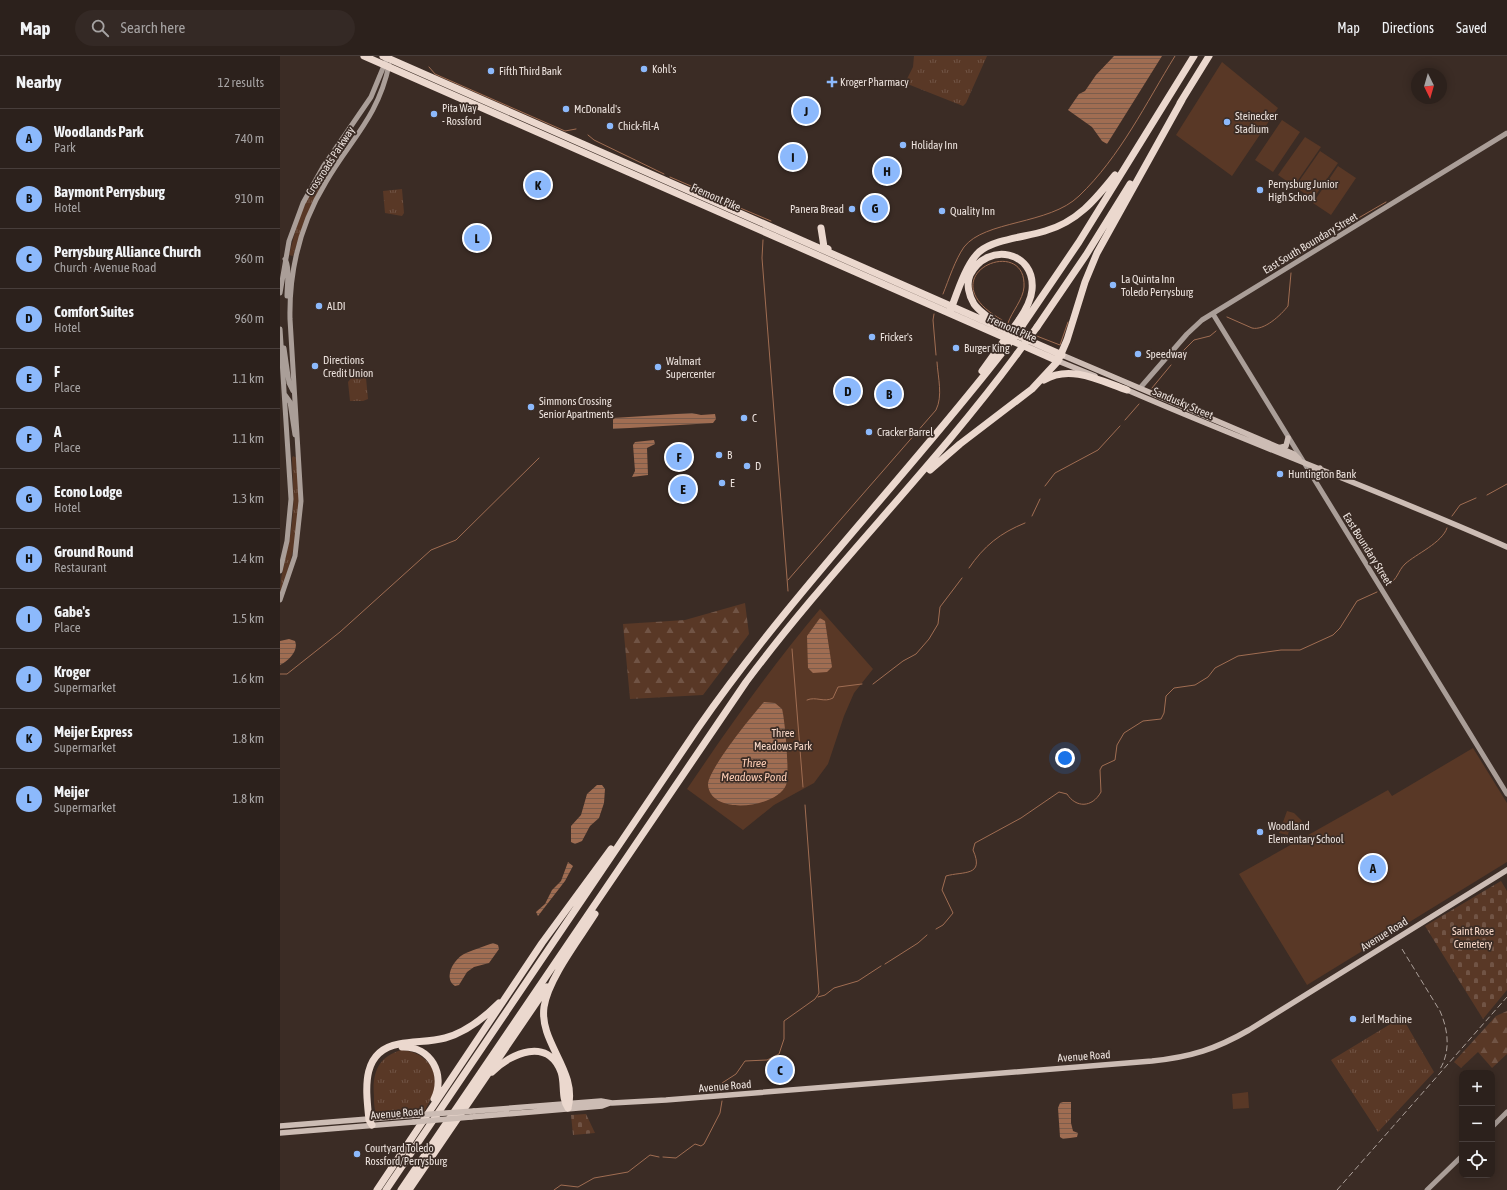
<!DOCTYPE html>
<meta charset="utf-8">
<style>
:root{--surface:#2c211c;--page:#342925;--text:#f1f3f6;--muted:#a6a3a3;--line:#483e3b;--accent:#8cb9fc}
body{margin:0;font-family:"Asap Condensed",sans-serif;background:var(--page);color:var(--text)}
.controls{position:absolute;right:12px;bottom:12px;display:grid;overflow:hidden;border-radius:8px;box-shadow:0 2px 10px #0003}
.controls button{width:36px;height:36px;display:grid;place-items:center;padding:0;border:0;border-bottom:1px solid var(--line);background:var(--surface);color:var(--text);font:20px sans-serif}
.compass{position:absolute;left:1131px;top:12px;width:36px;height:36px;border-radius:50%;background:var(--surface);box-shadow:0 2px 10px #0003;rotate:175deg}
.you{position:absolute;left:785px;top:702px;width:14px;height:14px;margin:-10px;border:3px solid #fff;border-radius:50%;background:#1a73e8;box-shadow:0 0 0 6px #1a73e833}
.badge{display:grid;place-items:center;width:26px;height:26px;border-radius:50%;background:var(--accent);color:#111;font-size:13px;font-weight:700}
.pin{position:absolute;translate:-50% -50%;border:2px solid #fff;box-shadow:0 1px 4px #0006}
.list{margin:0;padding:0;list-style:none}
h2{display:flex;justify-content:space-between;align-items:center;height:52px;margin:0;padding:0 16px;font-size:17px}
h2 small{font-size:13px;font-weight:400;color:var(--muted)}
.list li{display:grid;grid-template-columns:26px 1fr auto;gap:12px;align-items:center;box-sizing:border-box;height:60px;padding:0 16px;border-top:1px solid var(--line)}
.list b{display:block;font-size:15px;white-space:nowrap}
.list p{margin:0;font-size:13px;white-space:nowrap;color:var(--muted)}
.list em{font-size:13px;font-style:normal;color:var(--muted)}
.icon{flex:none;width:22px;height:22px;fill:none;stroke:currentColor;stroke-width:2;stroke-linecap:round;stroke-linejoin:round}
.map{position:relative;flex:none;width:1227px;height:1134px;overflow:hidden}
header{display:flex;align-items:center;gap:24px;box-sizing:border-box;height:56px;padding:0 20px;background:var(--surface);border-bottom:1px solid var(--line)}
header strong{font-size:19px}
nav{display:flex;gap:22px;margin-inline-start:auto;font-size:14px}
.search{width:280px;height:36px;background:var(--page);display:flex;align-items:center;gap:10px;box-sizing:border-box;padding:0 14px;border-radius:22px;color:var(--muted);font-size:15px}
main{display:flex}
aside{flex:1;background:var(--surface)}
.map>svg:first-child{display:block}
</style>
<header>
<strong>Map</strong>
<div class="search"><svg class="icon" aria-label="search" viewBox="0 0 24 24"><circle cx="10" cy="10" r="6"/><path d="M15 15l6 6"/></svg>Search here</div>
<nav><a>Map</a><a>Directions</a><a>Saved</a></nav>
</header>
<main>
<aside>
<h2>Nearby<small>12 results</small></h2>
<ul class="list">
<li><span class="badge">A</span><div><b>Woodlands Park</b><p>Park</p></div><em>740 m</em></li>
<li><span class="badge">B</span><div><b>Baymont Perrysburg</b><p>Hotel</p></div><em>910 m</em></li>
<li><span class="badge">C</span><div><b>Perrysburg Alliance Church</b><p>Church · Avenue Road</p></div><em>960 m</em></li>
<li><span class="badge">D</span><div><b>Comfort Suites</b><p>Hotel</p></div><em>960 m</em></li>
<li><span class="badge">E</span><div><b>F</b><p>Place</p></div><em>1.1 km</em></li>
<li><span class="badge">F</span><div><b>A</b><p>Place</p></div><em>1.1 km</em></li>
<li><span class="badge">G</span><div><b>Econo Lodge</b><p>Hotel</p></div><em>1.3 km</em></li>
<li><span class="badge">H</span><div><b>Ground Round</b><p>Restaurant</p></div><em>1.4 km</em></li>
<li><span class="badge">I</span><div><b>Gabe's</b><p>Place</p></div><em>1.5 km</em></li>
<li><span class="badge">J</span><div><b>Kroger</b><p>Supermarket</p></div><em>1.6 km</em></li>
<li><span class="badge">K</span><div><b>Meijer Express</b><p>Supermarket</p></div><em>1.8 km</em></li>
<li><span class="badge">L</span><div><b>Meijer</b><p>Supermarket</p></div><em>1.8 km</em></li>
</ul>
</aside>
<div class="map">
<svg width="1227" height="1134" viewBox="0 0 1227 1134">
<defs>
<pattern id="grass-tufts" width="24" height="20" patternUnits="userSpaceOnUse"><rect width="24" height="20" fill="#593826"/><path d="M3 7l-1-3M5 7V3M7 7l1-3M15 17l-1-3M17 17v-4M19 17l1-3" fill="none" stroke="#715445"/></pattern>
<pattern id="forest-firs" width="22" height="20" patternUnits="userSpaceOnUse"><rect width="22" height="20" fill="#593826"/><path d="M5 1l3.5 6h-7zM16 11l3.5 6h-7z" fill="#715445"/></pattern>
<pattern id="cemetery-stones" width="16" height="16" patternUnits="userSpaceOnUse"><rect width="16" height="16" fill="#593826"/><path d="M2 7V4a2 2 0 0 1 4 0v3zM10 15v-3a2 2 0 0 1 4 0v3z" fill="#715445"/></pattern>
<pattern id="water-rules" width="6" height="5" patternUnits="userSpaceOnUse"><rect width="6" height="5" fill="#a06d52"/><path d="M0 2.5h6" fill="none" stroke="#7c5d4c"/></pattern>
</defs>
<rect width="100%" height="100%" fill="#3b2c25"/>
<!-- grass -->
<path fill="url(#grass-tufts)" d="M634,0H707L686,47L683,50L625,27L633,11Z
M55,99L57,102C37,133 25,161 14,197L13,200L9,199L19,161L31,134Z
M122,133L124,157L122,160L105,157L103,135Z
M72,321L86,322L88,343L83,345H70L68,326Z
M13,400L17,402C18,420 20,439 19,457C17,486 9,512 0,538C0,516 8,496 11,474C15,450 13,426 12,402Z
M1122,961L1154,1016L1098,1076L1051,1004Z
M121,994C142,995 161,1012 154,1036C151,1043 147,1050 144,1056L98,1061C94,1054 94,1048 94,1040C92,1017 98,1001 121,994Z"/>
<!-- forest -->
<path fill="url(#forest-firs)" d="M465,547L469,578L423,639L350,643L343,568L405,564Z
M1227,955V998L1212,1012L1198,996L1181,1012L1174,1006L1216,960Z"/>
<!-- cemetery -->
<path fill="url(#cemetery-stones)" d="M1221,825L1227,835V934L1203,963L1145,870Z
M306,1058L315,1077L293,1079L291,1059Z"/>
<!-- green -->
<path fill="#593826" d="M942,6L998,52L952,120L896,79Z
M1002,64L1020,76L993,116L975,104Z
M1025,81L1041,91L1014,130L998,119Z
M1040,95L1058,107L1033,143L1015,131Z
M1058,110L1076,122L1051,159L1033,147Z
M540,553L593,613L574,637L564,660L548,708L534,727L494,749L463,774L407,733C449,671 492,610 540,553Z
M1193,692L1227,747V806L1027,929L959,818L1108,734L1112,740Z
M1007,755L1014,757L1022,765L1015,773L1010,769L1008,779L999,777Z
M968,1036L969,1052L953,1053L952,1038Z"/>
<!-- water -->
<path fill="url(#water-rules)" d="M834,0H882L827,88L822,85L812,71L788,54L799,38L805,35L816,19Z
M412,357L421,359L435,358L436,363L433,367L333,373V362Z
M374,384L375,388L367,392L368,419L352,421L355,415L353,389L355,386Z
M540,562L545,565L552,611L547,616L533,617L528,612L527,580Z
M9,583L15,585C19,594 9,605 0,609V585Z
M484,646L495,647L502,653C505,663 510,720 506,729C498,751 431,761 428,729C427,715 473,658 484,646Z
M317,729H322L325,733L324,747L319,762L310,770L302,785L295,788L291,786V770L301,759L307,738Z
M288,806L293,810L285,825L258,860L256,856L265,848L272,834L281,825Z
M213,887L218,889L219,893L209,907L194,911L187,916L179,929L175,930C162,922 175,901 186,897C195,893 205,890 213,887Z
M783,1046H791V1067L793,1075L798,1077L797,1081L783,1083L780,1081L778,1052L780,1047Z"/>
<g fill="none" stroke-linecap="round" stroke-linejoin="round">
<!-- stream -->
<path stroke="#a06d52" stroke-width="1" d="M149,11L155,18L285,75L296,73
M308,79L314,84L384,118
M390,121L432,139
M446,146L491,165
M1075,164L1106,146
M483,184L482,202L508,535
M1015,202L1040,185
M663,238C669,223 675,204 684,191C705,164 769,169 799,140C840,101 866,47 895,0
M654,258L653,264L656,299
M947,261L972,272C984,275 1001,259 1008,250L1011,217
M722,264C644,220 747,176 744,231C743,244 732,255 728,267
M743,275L749,277
M754,279L780,289L788,266
M895,303L914,284L930,280L936,275
M872,332L891,309
M845,364L859,348
M765,430L775,417L818,394L840,370
M1207,439L1227,428
M752,460L760,443
M1172,460L1180,449L1196,442
M689,512C704,490 720,477 745,467
M508,524L656,354C663,340 658,322 657,306
M1107,530C1119,522 1117,516 1125,508C1136,498 1162,487 1167,472
M512,593L523,731
M0,618H7L60,576L151,494L176,484L259,402
M593,628L623,605L636,598L649,583L658,568L660,551L682,522
M527,644C536,640 544,647 553,642L558,631L582,628
M656,873L663,869L673,857L662,834L666,820C683,815 705,821 693,794L695,787L741,762L779,736L787,738C796,752 812,752 821,736L820,714L822,710L835,704L837,689L844,677L863,665L881,663L884,657L886,640L894,632L915,629L928,621L935,612L958,600L1001,594H1020L1053,579L1060,572L1077,545L1097,536
M605,908L638,887L647,879
M538,941L545,939L554,932L578,925L601,910
M441,1036L442,1027L456,1018L465,1005L487,1004L499,998L504,983V965L535,943L539,937L525,749
M383,1101L396,1102L415,1088L421,1090L424,1088L440,1057L442,1045
M274,1134L281,1129L298,1131L314,1122L348,1116L370,1099L379,1101"/>
<!-- secondary -->
<path stroke="#aa9e98" stroke-width="5" d="M5,203C10,211 7,229 7,240
M0,237L9,185L23,147L43,111L91,41L108,0
M933,258L1227,738
M0,273L11,443L7,485L0,515
M4,292L9,327L13,335
M860,332L907,278L922,264L1227,77
M5,339L10,346L15,379
M0,544L15,500L21,445L10,263C9,214 21,167 46,126C71,83 98,61 109,9
M1212,1071L1227,1056
M1147,1134L1182,1100"/>
<!-- primary -->
<path stroke="#ccbcb4" stroke-width="5.5" d="M782,299L1014,398L1019,403
M778,305L815,320
M845,333C971,388 1101,435 1227,491
M998,392L1006,390L1008,382
M1031,420L1034,415L1040,412
M194,1055L321,1045L332,1047L386,1044L872,1005C911,1001 936,993 969,974L1227,814
M191,1061L322,1050L330,1047
M0,1070L138,1059
M0,1077L134,1066"/>
<!-- highway -->
<path stroke="#ebd8ce" stroke-width="7" d="M84,0L778,305
M103,0L782,299
M900,47L929,0
M541,172L544,191L548,193
M671,253C677,237 686,208 699,196C714,183 746,181 765,175C797,166 815,144 835,119
M712,265C706,259 699,255 694,248C689,240 686,228 690,219C707,185 756,195 752,234C751,245 745,255 739,264
M742,270L799,186L914,0
M757,271L806,199L850,128
M702,315L720,290
M764,324C790,308 821,325 847,334
M650,414L680,388L752,333L778,305L787,284L805,226L817,197L902,44
M122,991C151,990 166,1019 154,1043
M212,1016C231,997 268,981 281,1016C285,1028 281,1042 288,1052
M288,1052C298,1015 259,987 264,951C268,923 300,882 315,858
M92,1069L89,1064C86,1034 80,995 119,988C135,985 150,986 165,982C187,976 204,962 219,947
M97,1134L262,887L331,793
M106,1134L418,672C511,538 625,422 725,293
M121,1134L466,626C551,512 653,412 737,298
M129,1134L267,931"/>
<!-- rail -->
<path stroke="#aca09a" stroke-width="1" stroke-dasharray="6 3" stroke-linecap="butt" d="M1122,893L1160,955C1168,973 1171,995 1160,1013
M1057,1134L1227,941"/>
<!-- primary-bridge -->
<path stroke="#ccbcb4" stroke-width="5.5" d="M138,1059L194,1055
M134,1066L191,1061"/>
<!-- highway-bridge -->
<path stroke="#ebd8ce" stroke-width="7" d="M720,290L739,264
M725,293L742,270
M737,298L757,271"/>
</g>
<!-- markers -->
<g fill="#8cb9fc" stroke="#3b2c25" stroke-width="1.5">
<circle cx="364" cy="13" r="4"/>
<circle cx="211" cy="15" r="4"/>
<path d="M550 20h4v4h4v4h-4v4h-4v-4h-4v-4h4z"/>
<circle cx="286" cy="53" r="4"/>
<circle cx="154" cy="58" r="4"/>
<circle cx="947" cy="66" r="4"/>
<circle cx="330" cy="70" r="4"/>
<circle cx="623" cy="89" r="4"/>
<circle cx="980" cy="134" r="4"/>
<circle cx="572" cy="153" r="4"/>
<circle cx="662" cy="155" r="4"/>
<circle cx="833" cy="229" r="4"/>
<circle cx="39" cy="250" r="4"/>
<circle cx="592" cy="281" r="4"/>
<circle cx="676" cy="292" r="4"/>
<circle cx="858" cy="298" r="4"/>
<circle cx="35" cy="310" r="4"/>
<circle cx="378" cy="311" r="4"/>
<circle cx="251" cy="351" r="4"/>
<circle cx="464" cy="362" r="4"/>
<circle cx="589" cy="376" r="4"/>
<circle cx="439" cy="399" r="4"/>
<circle cx="467" cy="410" r="4"/>
<circle cx="1000" cy="418" r="4"/>
<circle cx="442" cy="427" r="4"/>
<circle cx="980" cy="776" r="4"/>
<circle cx="1073" cy="963" r="4"/>
<circle cx="77" cy="1098" r="4"/>
</g>
<g text-anchor="middle" dominant-baseline="central" stroke-width="3.5" stroke-linejoin="round" paint-order="stroke">
<!-- poi labels -->
<g font-size="11" fill="#ece2dd" stroke="#3b2c25" text-anchor="start">
<text x="372" y="13">Kohl's</text>
<text x="219" y="15">Fifth Third Bank</text>
<text x="560" y="26">Kroger Pharmacy</text>
<text x="162" y="52">Pita Way<tspan x="162" dy="13">- Rossford</tspan></text>
<text x="294" y="53">McDonald's</text>
<text x="955" y="60">Steinecker<tspan x="955" dy="13">Stadium</tspan></text>
<text x="338" y="70">Chick-fil-A</text>
<text x="631" y="89">Holiday Inn</text>
<text x="988" y="128">Perrysburg Junior<tspan x="988" dy="13">High School</tspan></text>
<text x="564" y="153" text-anchor="end">Panera Bread</text>
<text x="670" y="155">Quality Inn</text>
<text x="841" y="223">La Quinta Inn<tspan x="841" dy="13">Toledo Perrysburg</tspan></text>
<text x="47" y="250">ALDI</text>
<text x="600" y="281">Fricker's</text>
<text x="684" y="292">Burger King</text>
<text x="866" y="298">Speedway</text>
<text x="43" y="304">Directions<tspan x="43" dy="13">Credit Union</tspan></text>
<text x="386" y="305">Walmart<tspan x="386" dy="13">Supercenter</tspan></text>
<text x="259" y="345">Simmons Crossing<tspan x="259" dy="13">Senior Apartments</tspan></text>
<text x="472" y="362">C</text>
<text x="597" y="376">Cracker Barrel</text>
<text x="447" y="399">B</text>
<text x="475" y="410">D</text>
<text x="1008" y="418">Huntington Bank</text>
<text x="450" y="427">E</text>
<text x="988" y="770">Woodland<tspan x="988" dy="13">Elementary School</tspan></text>
<text x="1081" y="963">Jerl Machine</text>
<text x="85" y="1092">Courtyard Toledo<tspan x="85" dy="13">Rossford/Perrysburg</tspan></text>
</g>
<!-- street labels -->
<g font-size="11" fill="#ece2dd" stroke="#3b2c25">
<text transform="translate(50 105) rotate(-57)">Crossroads Parkway</text>
<text transform="translate(436 141) rotate(24)">Fremont Pike</text>
<text transform="translate(1030 187) rotate(-31)">East South Boundary Street</text>
<text transform="translate(732 272) rotate(24)">Fremont Pike</text>
<text transform="translate(903 347) rotate(23)">Sandusky Street</text>
<text transform="translate(1088 493) rotate(58)">East Boundary Street</text>
<text transform="translate(1104 878) rotate(-32)">Avenue Road</text>
<text transform="translate(804 1000) rotate(-4)">Avenue Road</text>
<text transform="translate(445 1030) rotate(-5)">Avenue Road</text>
<text transform="translate(117 1057) rotate(-5)">Avenue Road</text>
</g>
<!-- park labels -->
<g font-size="11" fill="#f9d9c9" stroke="#3b2c25">
<text x="503" y="677">Three<tspan x="503" dy="13">Meadows Park</tspan></text>
<text x="1193" y="875">Saint Rose<tspan x="1193" dy="13">Cemetery</tspan></text>
</g>
<!-- water labels -->
<g font-size="12" font-style="italic" fill="#fcccb4" stroke="#3b2c25">
<text x="474" y="707">Three<tspan x="474" dy="14">Meadows Pond</tspan></text>
</g>
</g>
</svg>
<div class="controls">
<button>+</button>
<button>−</button>
<button><svg class="icon" aria-label="locate" viewBox="0 0 24 24"><circle cx="12" cy="12" r="6"/><path d="M12 2v4M12 18v4M2 12h4M18 12h4"/></svg></button>
</div>
<svg class="compass" viewBox="-18 -18 36 36"><path d="M0-13l5 13h-10z" fill="#e53935"/><path d="M0 13l5-13h-10z" fill="#a6a3a3"/></svg>
<div class="you"></div>
<div class="pin badge" style="left:1093px;top:812px">A</div>
<div class="pin badge" style="left:609px;top:338px">B</div>
<div class="pin badge" style="left:500px;top:1014px">C</div>
<div class="pin badge" style="left:568px;top:335px">D</div>
<div class="pin badge" style="left:403px;top:433px">E</div>
<div class="pin badge" style="left:399px;top:401px">F</div>
<div class="pin badge" style="left:595px;top:152px">G</div>
<div class="pin badge" style="left:607px;top:115px">H</div>
<div class="pin badge" style="left:513px;top:101px">I</div>
<div class="pin badge" style="left:526px;top:55px">J</div>
<div class="pin badge" style="left:258px;top:129px">K</div>
<div class="pin badge" style="left:197px;top:182px">L</div>
</div>
</main>
